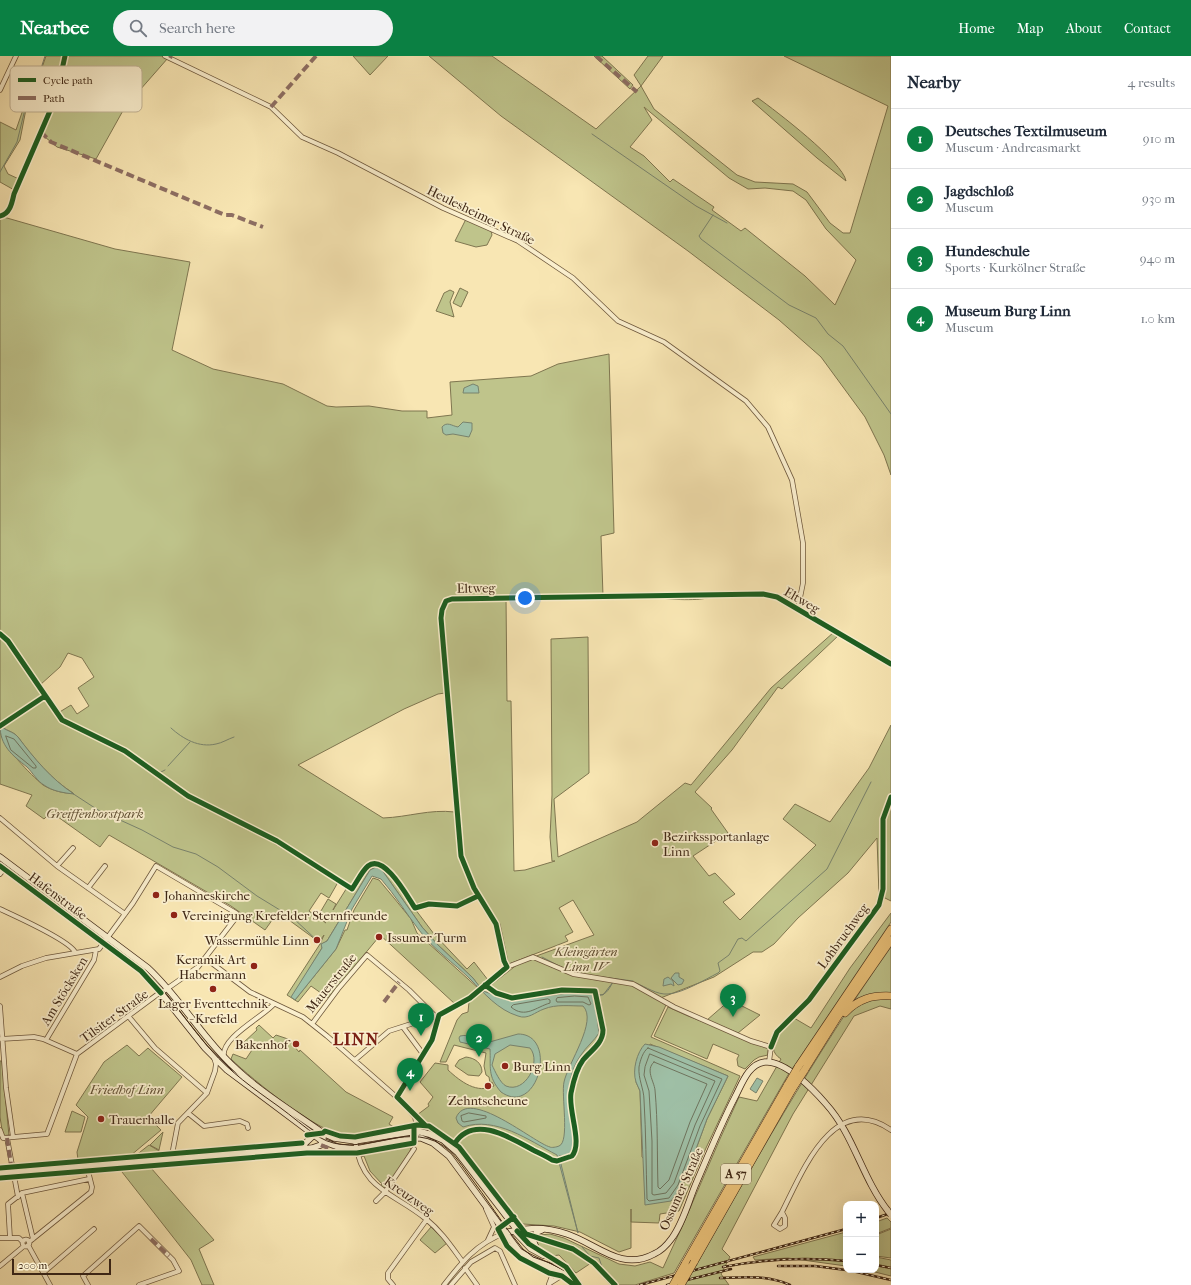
<!DOCTYPE html>
<meta charset="utf-8">
<style>
:root{--surface:#fff;--page:#f2f2f3;--text:#1f2937;--muted:#747a83;--line:#e0e1e3;--accent:#0b8043}
body{margin:0;font-family:"IM FELL French Canon",serif;background:var(--page);color:var(--text)}
.controls{position:absolute;right:12px;bottom:12px;display:grid;overflow:hidden;border-radius:8px;box-shadow:0 4px 16px #0002}
.controls button{width:36px;height:36px;display:grid;place-items:center;padding:0;border:0;border-bottom:1px solid var(--line);background:var(--surface);color:var(--text);font:20px sans-serif}
.scale{position:absolute;left:12px;bottom:10px;width:99px;box-sizing:border-box;padding-left:4px;border:2px solid #3f2715;border-top:0;font-size:11px;line-height:14px;white-space:nowrap;color:#3f2715;-webkit-text-stroke:3px #faefce;paint-order:stroke}
.you{position:absolute;left:525px;top:542px;width:14px;height:14px;margin:-10px;border:3px solid #fff;border-radius:50%;background:#1a73e8;box-shadow:0 0 0 6px #1a73e833}
.badge{display:grid;place-items:center;width:26px;height:26px;border-radius:50%;background:var(--accent);color:#fff;font-size:13px;font-weight:700}
.pin{position:absolute;translate:-50% -33px;filter:drop-shadow(0 1px 2px #0008)}
.pin::after{content:'';position:absolute;top:21px;width:14px;height:12px;background:inherit;clip-path:polygon(0 0,100% 0,50% 100%)}
.list{margin:0;padding:0;list-style:none}
h2{display:flex;justify-content:space-between;align-items:center;height:52px;margin:0;padding:0 16px;font-size:17px}
h2 small{font-size:13px;font-weight:400;color:var(--muted)}
.list li{display:grid;grid-template-columns:26px 1fr auto;gap:12px;align-items:center;box-sizing:border-box;height:60px;padding:0 16px;border-top:1px solid var(--line)}
.list b{display:block;font-size:15px;white-space:nowrap}
.list p{margin:0;font-size:13px;white-space:nowrap;color:var(--muted)}
.list em{font-size:13px;font-style:normal;color:var(--muted)}
.icon{flex:none;width:22px;height:22px;fill:none;stroke:currentColor;stroke-width:2;stroke-linecap:round;stroke-linejoin:round}
.map{position:relative;flex:none;width:891px;height:1229px;overflow:hidden}
header{display:flex;align-items:center;gap:24px;box-sizing:border-box;height:56px;padding:0 20px;background:var(--accent);color:#fff}
header strong{font-size:19px}
nav{display:flex;gap:22px;margin-inline-start:auto;font-size:14px}
.search{width:280px;height:36px;background:var(--page);display:flex;align-items:center;gap:10px;box-sizing:border-box;padding:0 14px;border-radius:22px;color:var(--muted);font-size:15px}
main{display:flex}
aside{flex:1;background:var(--surface)}
.map>svg:first-child{display:block}
</style>
<header>
<strong>Nearbee</strong>
<div class="search"><svg class="icon" aria-label="search" viewBox="0 0 24 24"><circle cx="10" cy="10" r="6"/><path d="M15 15l6 6"/></svg>Search here</div>
<nav><a>Home</a><a>Map</a><a>About</a><a>Contact</a></nav>
</header>
<main>
<div class="map">
<svg width="891" height="1229" viewBox="0 0 891 1229">
<rect width="100%" height="100%" fill="#f8e6b3"/>
<filter id="stains"><feTurbulence type="fractalNoise" baseFrequency=".005" numOctaves="4"/><feColorMatrix values="0 0 0 0 .2 0 0 0 0 .09 0 0 0 0 .02 0 0 0 .5 -.17"/></filter>
<radialGradient id="worn" r=".72"><stop offset=".6" stop-color="#630" stop-opacity="0"/><stop offset="1" stop-color="#630" stop-opacity=".3"/></radialGradient>
<!-- green -->
<path fill="#bfc48b" stroke="#7f7650" fill-rule="evenodd" d="M46,0H162L168,2L125,51L96,103L57,91L45,81L44,73L59,31L50,55L45,49L31,43L26,53L20,84L4,110L8,118L21,124L16,135L0,126V66L16,74L27,42L31,43Z
M353,0H388L370,19Z
M429,0H492L596,73L641,30L634,19L648,0H663L641,30L654,53L737,119L755,126L793,128L807,136L830,167L843,177H850L888,50L784,0H891V419L884,399L865,361L821,301L779,264L688,195L501,60ZM644,51L729,122L748,133L765,132L793,135L806,144L826,173L856,204L835,249L805,220L745,172L741,175L712,154L714,151L673,123L670,126L644,100L630,91L652,64Z
M594,0H602L633,29L630,33Z
M758,42C776,55 843,106 846,125L817,102L752,45Z
M0,160L115,193L190,206L172,294L213,313L283,328L327,350L336,351L369,350L402,355H427V362L452,359L450,326L531,320L558,308L609,298L614,477L601,480L603,540L506,541L507,645H511L514,815L525,814L555,805H552L550,781L552,739L551,583L588,581L589,717L554,743L558,801L637,766L685,727L691,729L771,632L834,576L839,579L782,633L778,631L732,694L695,736L712,752L711,753L728,777L693,800L709,820L715,817L735,838L723,846L740,864L816,789L783,763L795,748L830,766L869,712L891,669V845L879,839L877,782L848,817L798,862L774,888L762,896H753L714,921L658,943L666,949L651,981L740,1020L706,1092L679,1155L660,1158L659,1167L631,1166V1153V1192L619,1196L580,1176L554,1170L523,1168L517,1164L457,1086L423,1065L417,1059L429,1050L428,1048L433,1041L420,1026L435,1007L448,1009V1014C461,1026 477,1038 494,1030L492,1026L490,1027L489,1021L486,1019L484,1010L486,997L454,989L446,1006H440L457,964L462,958L468,956L469,946L518,908L539,899L594,879L573,844L559,852L573,876L565,880L568,885L509,908L508,906L500,868L475,831L461,796L440,564L445,637L438,638L404,653L298,709L383,762C409,761 429,753 455,756L459,796L462,809L476,842L459,851L435,849L417,853L418,847L415,853L434,878L467,913L474,906L488,924L480,932L473,922L438,889L422,871L382,814L376,811L370,814L327,885L322,888V892L292,941L295,944L336,893L345,874H347L354,854L373,822L379,824L394,842L411,863L417,877L478,932L466,942L455,948L379,878L377,881L378,882L328,942L311,930L298,946L287,939L320,888L324,879L319,886L278,856L265,874L231,850L109,779L100,791L51,756L44,763L26,750L32,739L0,728V674C1,689 31,719 43,729C51,734 64,738 73,737C51,723 33,702 18,681C13,675 5,675 0,669ZM68,597L82,602L94,621L78,632L89,650L77,658L71,649L58,657L40,629L60,611ZM180,734L208,750L278,785L348,830L333,854L336,848L328,843L318,860L326,867L309,855L321,837L329,842L337,828L330,821L270,785L181,739ZM650,988L728,1020L707,1063L682,1131L642,1101L640,1035L636,1026Z
M466,163L491,175L492,179L487,189L476,191L455,185Z
M460,232L468,236L461,251L453,247Z
M450,234L454,236L450,246L454,261L436,255L444,237Z
M657,541H710C702,545 667,544 657,541Z
M891,857V866L788,1019L674,1217L635,1229H610L591,1207L576,1217L559,1199C549,1202 539,1192 534,1184L539,1185L540,1179L550,1178L564,1182L619,1208L635,1210L650,1206L663,1212C690,1156 712,1098 739,1041L757,1045L781,1003C762,991 783,972 794,962L811,972L850,912Z
M891,891V953L880,950L854,960L793,1058L722,1193L730,1201L721,1218L729,1229H685C750,1114 814,999 891,891Z
M730,944L760,959L738,977L707,964Z
M668,951L688,960L768,991V999L759,1001L754,1004L745,1013L738,1010L737,1003L739,999L713,988L707,1003L654,980Z
M259,969L273,982L276,979L288,983L299,996L300,994L346,1036L393,1061L389,1068L397,1073C382,1076 365,1081 348,1080C320,1079 253,1024 231,1003L233,998L246,1003L252,994L243,987L257,974L256,972Z
M127,989L139,1000L148,992L149,993L182,1021L148,1061L161,1074L130,1100L78,1104L77,1096L88,1061L76,1049L104,1006Z
M466,1001C475,1002 482,1007 482,1016L479,1020L468,1019L455,1010L459,1004Z
M0,1005H2L9,1080H3L0,1061Z
M72,1055L85,1061L81,1076H65Z
M163,1076L159,1094L150,1089Z
M411,1087L409,1091L411,1093L389,1130L384,1132L380,1130L382,1128L370,1115L364,1100L361,1101V1097Z
M149,1089L161,1096V1098L135,1100Z
M159,1100L161,1103L129,1105L132,1102Z
M113,1104L106,1107L48,1112V1109Z
M151,1112L214,1184L199,1193L214,1229H202L191,1204L122,1116L123,1114Z
M887,1162L891,1166V1172L876,1178V1166Z
M431,1171L447,1187L435,1197L420,1184Z
M891,1173V1202L876,1200V1179Z
M846,1176V1210L788,1202L755,1204L753,1201Z
M876,1201L891,1204V1220L867,1214H876Z"/>
<!-- water -->
<path fill="#9fc0a7" stroke="#79836d" fill-rule="evenodd" d="M473,328L478,330L479,337H463L464,332Z
M463,366L472,367V374L469,381L453,378L446,379L443,377L442,371C447,365 452,370 458,371Z
M0,669C5,675 13,675 18,681C34,702 51,723 74,738C64,737 52,735 44,729C37,725 33,717 27,711C12,699 0,690 0,669Z
M376,811L382,814L422,871L438,889L473,922L483,935L512,945L575,936L603,939L613,926C608,935 605,941 594,939L599,977C594,985 586,991 581,999C559,1030 575,1061 574,1094L568,1099L559,1100L578,1177L557,1099C528,1084 496,1060 463,1071L458,1067L456,1062C468,1030 534,1087 550,1091C551,1092 557,1091 559,1090C570,1086 561,1039 564,1026C568,1007 598,965 583,950C570,950 556,948 544,953C535,956 528,964 518,960C498,954 484,937 470,923C454,907 433,893 419,874C406,857 395,839 381,823L372,820L352,853L336,893L295,944L291,941L322,892L321,888L327,885L370,814Z
M675,917H679V921L684,924L682,928L678,929L671,922Z
M668,921L673,925L674,930L671,928L663,930L664,923Z
M518,978C559,978 538,1062 501,1036C487,1020 491,1011 490,993L460,986L459,982L460,980C471,977 477,987 486,987ZM510,989L530,992C542,1006 525,1038 506,1030C500,1027 495,1015 492,1009L495,998Z
M645,988L659,991L728,1020L707,1063L682,1131L671,1145L645,1149L640,1035C639,1032 637,1029 636,1026C632,1014 637,996 645,988Z
M757,1022L763,1025L756,1037L750,1033Z"/>
<g fill="none" stroke-linecap="round" stroke-linejoin="round">
<!-- shore -->
<path stroke="#6f745e" stroke-width="1" d="M6,680L14,683L36,710V712H33L11,694Z
M575,940L588,941L591,948L589,949L583,946H557L556,944L557,942Z
M548,943L550,944V947C536,951 525,963 511,951L513,949Z
M648,992L722,1023L700,1070L678,1129L669,1142L649,1145L647,1143C646,1110 646,1077 644,1044C644,1033 638,1023 639,1011C640,1005 643,995 648,992Z
M650,998L715,1025L695,1069L674,1127L666,1137L654,1139L652,1138V1085L649,1035L644,1019L645,1011Z
M654,1006L707,1028L690,1066L669,1124L660,1133L658,1131C657,1099 658,1067 655,1034C654,1025 645,1014 654,1006Z
M469,1057L486,1060V1062L464,1066L462,1065L461,1060Z"/>
<!-- stream -->
<path stroke="#79836d" stroke-width="1" d="M592,78L696,150L727,167
M0,116L17,86L25,53L36,28L45,0
M713,159L699,180L701,183L789,249L816,262L828,278L843,290L891,358
M82,671L132,696L159,717L165,714
M171,672C183,683 199,692 216,688C222,687 228,683 234,681
M168,710L190,686
M72,737L98,754L142,774L173,791L196,798L218,811L257,840L293,862L321,888
M542,901L563,912L583,918
M588,919L633,925
M636,927C646,931 657,939 668,938C683,937 704,924 718,917L720,915L718,907L729,899L738,883L742,882L746,885L827,813L871,726
M582,1191L590,1200L599,1202L602,1211L617,1229"/>
<!-- street casing -->
<g stroke="#6d573c" stroke-width="5.5">
<path id="street" d="M165,0L271,51L302,81L338,97L443,152L518,185L573,222L618,265L664,286L746,345L768,371L792,424L803,487V527L798,552
M0,34L16,0
M0,160C10,158 12,147 14,138L56,41L65,0
M0,578L8,585L45,640L0,670
M0,762L57,810L125,858
M57,810L73,792
M0,818L4,813
M88,832L105,810
M0,853C15,860 69,884 75,896
M205,902L250,936L303,961L327,980L401,1045L415,1061L418,1077
M507,911L504,905L496,868L474,832L461,800L441,562L442,554L446,545L452,543L763,538L777,541L891,608
M0,921L22,910L46,902L99,893L133,847L156,810L236,857L238,859L198,911L161,937
M0,950L6,1032L13,1081
M129,961L155,992L207,1037
M312,968L338,933L367,899L409,934L435,960
M403,971L423,998
M1,983L34,981L43,983L77,998
M46,984L94,904L96,894
M771,991L777,976L809,944L879,849L883,833V763L891,741
M224,1001C220,982 263,961 274,948
M355,1004L389,975L439,959L470,942L507,911L533,901L573,918L633,928L674,951L751,985L771,991L769,1006
M397,1041L432,984L439,959
M188,1057L204,1070L240,1065L247,1068L248,1072
M0,1074L3,1082L47,1078L77,998L162,935
M7,1082L18,1141
M355,1085C362,1135 393,1136 426,1163C441,1175 451,1190 462,1205
M171,1104L178,1067L207,1037L215,1015L216,1008L214,1002
M22,1137L33,1183
M376,1145L385,1136L414,1093
M486,1153L494,1171L488,1184
M782,1156L774,1169L780,1173L785,1170V1162L782,1156C802,1117 833,1034 891,1074
M513,1175L530,1193L543,1200
M0,1182H19L22,1185
M10,1182L8,1148L22,1137L89,1123
M22.5 1187a3.5 3.5 0 1 1 7 0a3.5 3.5 0 1 1-7 0Z
M29,1186L91,1136L92,1131L87,1111
M28,1189L50,1229
M522,1198L525,1202L551,1214L552,1220L549,1228
M0,1210L24,1190
M465,1212L477,1229
M43,1217L94,1173
M550,1227L566,1217
M88,1229L83,1220L139,1170L173,1204L179,1215L139,1229
M393,1229L388,1223V1217L427,1163
M444,1229C461,1207 477,1187 505,1177
M451,1229L471,1206L495,1192L500,1195L515,1229"/>
</g>
<!-- secondary casing -->
<g stroke="#3f2715" stroke-width="7">
<path id="secondary" d="M0,801L148,912C177,939 197,973 224,1001C252,1031 289,1053 323,1077L334,1082L355,1085L417,1075L429,1078L443,1084L458,1097L524,1183L537,1194L566,1211L579,1229
M0,810L141,915L161,937L205,992L227,1014L322,1085L338,1091L356,1093L414,1082H421L433,1087L449,1100L519,1195C537,1207 557,1211 574,1225
M298,1094L315,1078
M0,1118L312,1092L321,1089L323,1082
M505,1177C525,1171 547,1171 567,1178C597,1188 621,1216 654,1198C661,1195 667,1189 672,1182C683,1167 688,1147 695,1130C708,1100 720,1070 735,1041C742,1028 748,1008 765,1006C785,1004 814,1034 826,1048C854,1079 862,1122 888,1155
M537,1194L533,1184L537,1176L542,1174"/>
</g>
<!-- highway casing -->
<g stroke="#3f2715" stroke-width="8">
<path id="highway" d="M845,957C858,943 872,939 891,940
M798,1011L891,873
M804,1015L839,959L891,884
M694,1206L793,1032
M685,1208L788,1028"/>
</g>
<!-- street -->
<use href="#street" stroke="#faefce" stroke-width="4"/>
<!-- secondary -->
<use href="#secondary" stroke="#faefce" stroke-width="5.5"/>
<!-- highway -->
<use href="#highway" stroke="#ecc37a" stroke-width="7"/>
<!-- tram -->
<path stroke="#3f2715" stroke-width="1" d="M0,806L143,913C168,935 188,969 211,994C230,1016 254,1033 278,1050C292,1060 305,1072 319,1081C359,1105 403,1064 442,1089C453,1096 460,1107 468,1118C487,1142 503,1170 523,1193L533,1201L553,1208
M548,1206L567,1216L578,1229"/>
<!-- rail casing -->
<g stroke="#3f2715" stroke-width="2.5">
<path id="rail" d="M876,1162L891,1157
M876,1209L891,1212
M778,1210H815L846,1214
M723,1211C764,1203 805,1201 846,1205
M848,1214L891,1224
M720,1222C744,1221 768,1219 790,1229
M640,1229L846,1173
M667,1229L731,1213"/>
</g>
<!-- rail -->
<use href="#rail" stroke="#faefce" stroke-width="1" stroke-dasharray="3" stroke-linecap="butt"/>
<!-- secondary-bridge casing -->
<g stroke="#3f2715" stroke-width="7" stroke-linecap="butt">
<path id="secondary-bridge" d="M888,1155L891,1159"/>
</g>
<!-- highway-bridge casing -->
<g stroke="#3f2715" stroke-width="8" stroke-linecap="butt">
<path id="highway-bridge" d="M788,1028L798,1011
M793,1032L804,1015
M673,1229L685,1208
M681,1229L694,1206"/>
</g>
<!-- secondary-bridge -->
<use href="#secondary-bridge" stroke="#faefce" stroke-width="5.5"/>
<!-- highway-bridge -->
<use href="#highway-bridge" stroke="#ecc37a" stroke-width="7"/>
<!-- quiet -->
<path stroke="#8d6e63" stroke-width="4" stroke-dasharray="8 4" stroke-linecap="butt" d="M596,0L637,36
M170,2L171,0
M271,51L316,0
M41,76L51,86L225,159H232L263,171
M384,946L399,926
M7,1082L12,1115
M321,1089L335,1095
M151,1183L169,1200"/>
<!-- cycleway casing -->
<g stroke="#faefce" stroke-width="8">
<path id="cycleway" d="M0,160C10,158 12,147 14,138L56,41L65,0
M0,578L8,585L62,664L125,695L188,740L277,785L352,833C357,826 362,815 368,810C384,797 407,840 415,852L429,848L457,850L478,840
M0,670L45,640
M0,810L141,915L161,937
M771,991L777,976L809,944L879,849L883,833V763L891,741
M425,1069L397,1041L432,984L439,959L470,942L507,911L504,905L496,868L474,832L461,800L441,562L442,554L446,545L452,543L763,538L777,541L891,608
M307,1079L323,1077L325,1075L340,1080L355,1081L417,1069L429,1070L459,1091L526,1178L573,1193L594,1207L615,1229
M455,1087C474,1058 511,1082 533,1094C539,1097 546,1100 552,1104L557,1105L572,1100C583,1087 568,1055 571,1037C573,1027 577,1012 583,1004C590,995 603,988 603,974L595,935L562,934L512,942L496,937L485,929
M0,1112L302,1087
M0,1122L307,1097H357L414,1087V1070
M514,1161L498,1173L507,1190L520,1202L549,1217L562,1220L574,1229
M517,1175L529,1188L566,1211L579,1229"/>
</g>
<!-- cycleway -->
<use href="#cycleway" stroke="#1b5e20" stroke-width="5"/>
</g>
<!-- markers -->
<g fill="#8f2418" stroke="#faefce" stroke-width="1.5">
<circle cx="655" cy="787" r="4"/>
<circle cx="156" cy="839" r="4"/>
<circle cx="174" cy="859" r="4"/>
<circle cx="379" cy="881" r="4"/>
<circle cx="317" cy="884" r="4"/>
<circle cx="254" cy="910" r="4"/>
<circle cx="213" cy="933" r="4"/>
<circle cx="296" cy="988" r="4"/>
<circle cx="505" cy="1010" r="4"/>
<circle cx="488" cy="1030" r="4"/>
<circle cx="101" cy="1063" r="4"/>
</g>
<g text-anchor="middle" dominant-baseline="central" stroke-width="3.5" stroke-linejoin="round" paint-order="stroke">
<!-- shield labels -->
<rect fill="#faefce" stroke="#77634c" stroke-width="1" x="721" y="1108" width="30" height="20" rx="3"/>
<g font-size="12" font-weight="bold" fill="#3f2715">
<text x="736" y="1118">A 57</text>
</g>
<!-- street labels -->
<g font-size="13" fill="#3f2715" stroke="#faefce">
<text transform="translate(481 159) rotate(26)">Heulesheimer Straße</text>
<text transform="translate(476 532) rotate(-1)">Eltweg</text>
<text transform="translate(802 544) rotate(30)">Eltweg</text>
<text transform="translate(58 840) rotate(37)">Hafenstraße</text>
<text transform="translate(843 880) rotate(-54)">Lohbruchweg</text>
<text transform="translate(331 927) rotate(-51)">Mauerstraße</text>
<text transform="translate(64 935) rotate(-59)">Am Stöcksken</text>
<text transform="translate(114 960) rotate(-36)">Tilsiter Straße</text>
<text transform="translate(681 1133) rotate(-66)">Ossumer Straße</text>
<text transform="translate(409 1140) rotate(35)">Kreuzweg</text>
</g>
<!-- park labels -->
<g font-size="13" font-style="italic" fill="#5f4e32" stroke="#faefce">
<text x="95" y="757">Greiffenhorstpark</text>
<text x="586" y="895">Kleingärten<tspan x="586" dy="15">Linn IV</tspan></text>
<text x="127" y="1033">Friedhof Linn</text>
</g>
<!-- poi labels -->
<g font-size="13" fill="#3f2715" stroke="#faefce" text-anchor="start">
<text x="663" y="780">Bezirkssportanlage<tspan x="663" dy="15">Linn</tspan></text>
<text x="164" y="839">Johanneskirche</text>
<text x="182" y="859">Vereinigung Krefelder Sternfreunde</text>
<text x="387" y="881">Issumer Turm</text>
<text x="309" y="884" text-anchor="end">Wassermühle Linn</text>
<text x="246" y="903" text-anchor="end">Keramik Art<tspan x="246" dy="15">Habermann</tspan></text>
<text x="213" y="947" text-anchor="middle">Lager Eventtechnik<tspan x="213" dy="15">- Krefeld</tspan></text>
<text x="288" y="988" text-anchor="end">Bakenhof</text>
<text x="513" y="1010">Burg Linn</text>
<text x="488" y="1044" text-anchor="middle">Zehntscheune</text>
<text x="109" y="1063">Trauerhalle</text>
</g>
<!-- district labels -->
<g font-size="17" font-weight="bold" letter-spacing="1" fill="#7a1f14" stroke="#faefce">
<text x="356" y="983">LINN</text>
</g>
</g>
<!-- legend -->
<rect x="10" y="10" width="132" height="46" rx="6" fill="#faefce" stroke="#c2b396" stroke-width="1"/>
<rect x="18" y="22" width="18" height="4" fill="#1b5e20"/>
<rect x="18" y="40" width="18" height="4" fill="#8d6e63"/>
<g font-size="11" fill="#3f2715">
<text x="43" y="28">Cycle path</text>
<text x="43" y="46">Path</text>
</g>
<rect width="100%" height="100%" filter="url(#stains)"/>
<rect width="100%" height="100%" fill="url(#worn)"/>
</svg>
<div class="controls">
<button>+</button>
<button>−</button>
</div>
<div class="scale">200 m</div>
<div class="you"></div>
<div class="pin badge" style="left:421px;top:980px">1</div>
<div class="pin badge" style="left:479px;top:1001px">2</div>
<div class="pin badge" style="left:733px;top:961px">3</div>
<div class="pin badge" style="left:410px;top:1035px">4</div>
</div>
<aside>
<h2>Nearby<small>4 results</small></h2>
<ul class="list">
<li><span class="badge">1</span><div><b>Deutsches Textilmuseum</b><p>Museum · Andreasmarkt</p></div><em>910 m</em></li>
<li><span class="badge">2</span><div><b>Jagdschloß</b><p>Museum</p></div><em>930 m</em></li>
<li><span class="badge">3</span><div><b>Hundeschule</b><p>Sports · Kurkölner Straße</p></div><em>940 m</em></li>
<li><span class="badge">4</span><div><b>Museum Burg Linn</b><p>Museum</p></div><em>1.0 km</em></li>
</ul>
</aside>
</main>
